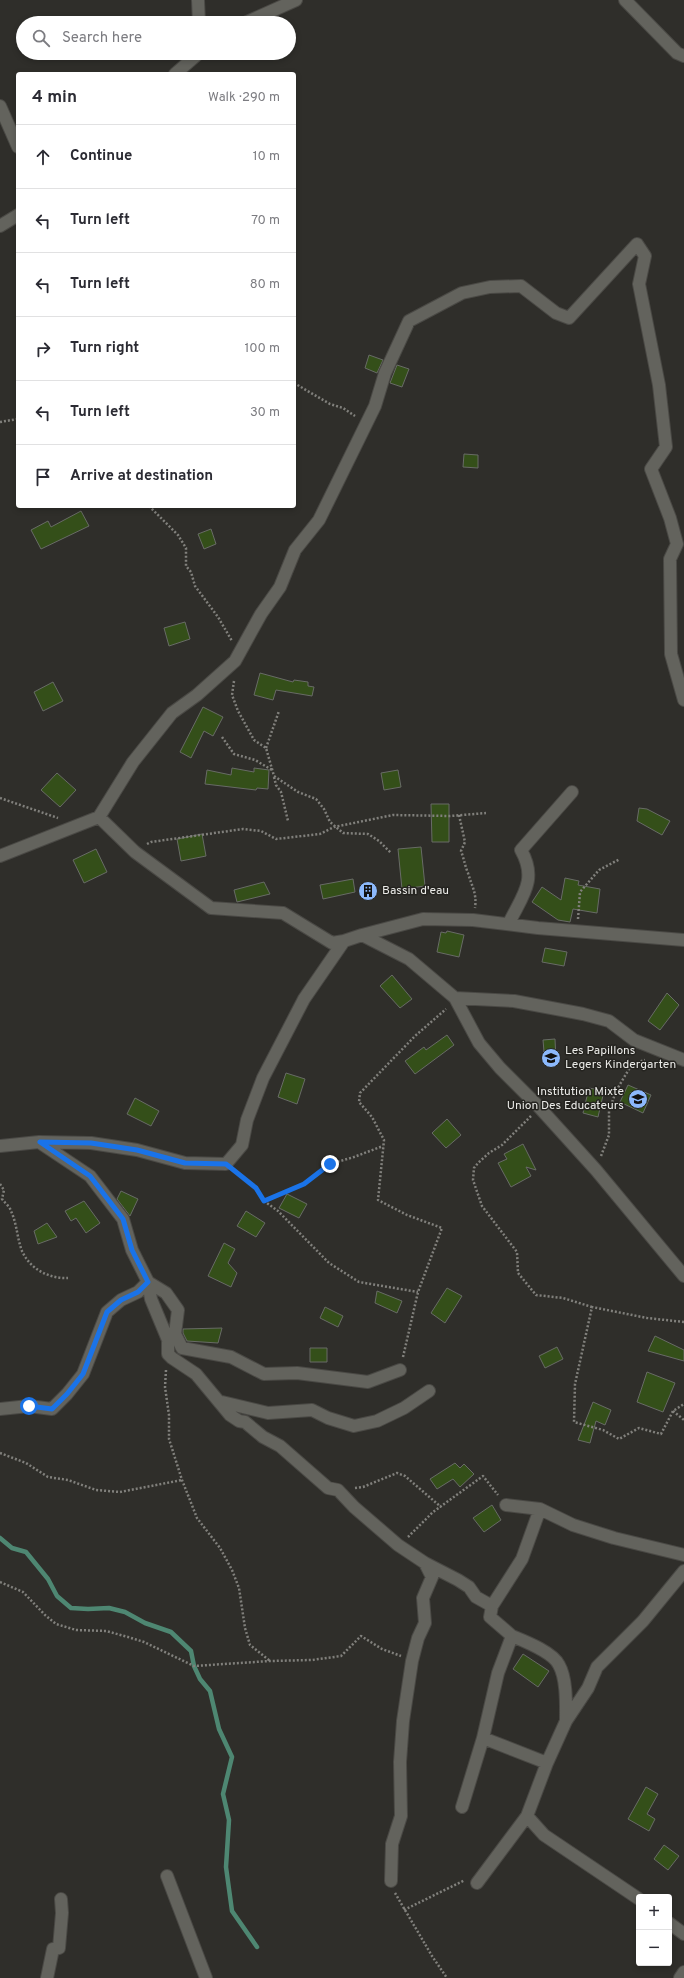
<!DOCTYPE html>
<meta charset="utf-8">
<style>
:root{--surface:#fff;--page:#f2f2f3;--text:#2b2b33;--muted:#7c7c81;--line:#e1e1e2}
body{margin:0;font-family:Overpass,sans-serif;background:var(--page);color:var(--text)}
.controls{position:absolute;right:12px;bottom:12px;display:grid;overflow:hidden;border-radius:4px;box-shadow:0 2px 6px #0003}
.controls button{width:36px;height:36px;display:grid;place-items:center;padding:0;border:0;border-bottom:1px solid var(--line);background:var(--surface);color:var(--text);font:20px sans-serif}
.stop{position:absolute;width:12px;height:12px;margin:-9px;border:3px solid #1a73e8;border-radius:50%;background:#fff}
.stop.end{background:#1a73e8;border-color:#fff;box-shadow:0 1px 4px #0008}
.list{margin:0;padding:0;list-style:none}
h2{display:flex;justify-content:space-between;align-items:center;height:52px;margin:0;padding:0 16px;font-size:17px}
h2 small{font-size:13px;font-weight:400;color:var(--muted)}
.list li{display:grid;grid-template-columns:26px 1fr auto;gap:12px;align-items:center;box-sizing:border-box;height:64px;padding:0 16px;border-top:1px solid var(--line)}
.list b{display:block;font-size:15px;white-space:nowrap}
.list em{font-size:13px;font-style:normal;color:var(--muted)}
.icon{flex:none;width:22px;height:22px;fill:none;stroke:currentColor;stroke-width:2;stroke-linecap:round;stroke-linejoin:round}
.map{position:relative;flex:none;width:684px;height:1978px;overflow:hidden}
.search{position:absolute;background:var(--surface);box-shadow:0 2px 6px #0003;left:16px;top:16px;width:280px;height:44px;display:flex;align-items:center;gap:10px;box-sizing:border-box;padding:0 14px;border-radius:22px;color:var(--muted);font-size:15px}
.panel{position:absolute;background:var(--surface);box-shadow:0 2px 6px #0003;left:16px;top:72px;width:280px;height:436px;border-radius:4px}
.map>svg:first-child{display:block}
</style>
<div class="map">
<svg width="684" height="1978" viewBox="0 0 684 1978">
<rect width="100%" height="100%" fill="#2f2e2a"/>
<g fill="none" stroke-linecap="round" stroke-linejoin="round">
<!-- stream -->
<path stroke="#4e8772" stroke-width="4.5" d="M0,1538L12,1548L26,1552L48,1579L57,1596L71,1608L88,1609L109,1608L125,1612L145,1623L171,1632L191,1651L194,1666L200,1679L210,1691L219,1729L232,1757L223,1794L229,1820L226,1867L232,1911L257,1947"/>
</g>
<!-- building -->
<path fill="#344f19" stroke="#686b66" d="M369,355L383,360L377,373L365,368Z
M397,365L409,369L402,387L390,383Z
M464,454L478,455V468L463,467Z
M81,511L89,526L41,549L31,530L48,521L51,527Z
M211,529L216,544L204,549L198,534Z
M185,622L190,639L169,646L164,628Z
M260,673L293,682L294,680L308,682V686L314,687L312,696L276,690L273,700L254,695Z
M53,682L63,701L43,711L34,692Z
M203,707L223,717L213,736L204,731L191,758L180,752Z
M232,768L254,772V768L269,770L268,789L257,788L256,790L205,784L207,770L231,775Z
M398,770L401,787L384,790L381,773Z
M57,773L76,790L60,807L41,790Z
M431,804H449V842H432Z
M639,808L647,809L670,821L662,835L637,821Z
M202,834L206,856L181,861L177,839Z
M421,847L425,886L402,889L398,849Z
M96,849L107,872L84,883L73,860Z
M565,878L579,881L578,885L600,889L597,913L573,909L570,922L558,920L532,902L542,887L561,900Z
M353,879L355,892L323,899L320,885Z
M264,882L270,894L237,902L234,890Z
M447,931L464,935L459,957L437,952L441,932L446,933Z
M545,948L567,952L564,966L542,962Z
M392,975L412,999L400,1008L380,986Z
M667,993L679,1005L660,1030L648,1021Z
M447,1035L454,1045L415,1074L405,1061L424,1047L426,1050Z
M555,1039L556,1062L545,1063L543,1040Z
M286,1073L305,1079L297,1104L278,1097Z
M628,1085L651,1095L643,1113L620,1102Z
M589,1088L604,1091L598,1117L583,1113Z
M135,1098L159,1111L151,1126L127,1114Z
M447,1119L461,1135L446,1148L432,1133Z
M523,1144L536,1170L526,1167L531,1176L511,1187L498,1163L507,1159L504,1154Z
M121,1191L138,1199L130,1216L117,1199Z
M287,1194L307,1204L299,1218L279,1208Z
M84,1201L100,1223L86,1233L76,1218L71,1221L65,1211Z
M246,1211L265,1223L256,1237L237,1226Z
M47,1223L57,1237L38,1244L34,1231Z
M224,1243L235,1249L228,1263L237,1273L231,1287L208,1276Z
M447,1288L462,1296L445,1323L431,1313Z
M377,1291L402,1301L397,1313L375,1303Z
M325,1307L343,1316L338,1327L320,1318Z
M222,1328L218,1343L187,1341L183,1333V1329Z
M655,1336L684,1350V1361L648,1351Z
M557,1347L563,1359L545,1368L539,1356Z
M310,1348H327V1362H310Z
M647,1372L675,1383L663,1412L637,1402Z
M593,1402L611,1410L605,1425L596,1421L590,1443L578,1440Z
M455,1463L460,1468L464,1464L474,1474L460,1487L453,1479L437,1489L430,1479Z
M492,1505L501,1520L484,1532L473,1518Z
M523,1654L549,1671L538,1687L513,1669Z
M646,1787L658,1794L647,1814L655,1819L649,1831L628,1819Z
M664,1845L679,1856L668,1870L654,1859Z"/>
<g fill="none" stroke-linecap="round" stroke-linejoin="round">
<!-- minor casing -->
<g stroke="#4a4945" stroke-width="14">
<path id="minor" d="M198,0L199,23
M625,0L677,53L684,56
M245,23L296,0
M175,74L199,53
M0,106L18,147
M0,226L18,215
M99,817L133,762L172,713L197,695L235,661L261,614L280,587L295,550L319,520L375,406L385,373L409,321L462,293L490,287L521,286L556,313L569,318L637,244L645,256L639,284L659,385L666,447L651,469L670,518L677,544L670,559L671,654L684,700
M0,856L99,817L135,852L211,908L283,913L332,943L344,941
M509,923C522,896 538,880 521,850L572,792
M362,935L423,919L473,920L538,928L684,940
M455,998L514,1001L583,1014L609,1021L634,1040L684,1060
M39,1142L90,1176L123,1219L132,1250L148,1282L166,1293L178,1310L175,1334L182,1348L231,1357L264,1374L297,1373L368,1382L400,1370
M0,1146L39,1142L91,1143L137,1150L185,1163L226,1164L242,1145L247,1120L263,1078L304,999L344,941L362,935L409,959L455,998L479,1043L500,1068L539,1107L596,1170L684,1276
M148,1282L151,1299L168,1340V1354L172,1358L196,1374L230,1415L239,1421L245,1422L263,1437L280,1446L328,1488L338,1490L354,1507L398,1545L425,1563L432,1577L423,1598L425,1623L418,1638L412,1661L403,1721L400,1762L401,1816L392,1844L391,1881
M222,1402L268,1413L312,1410L328,1418L354,1426L377,1421L404,1408L429,1391
M0,1409L29,1406L52,1409L67,1394L83,1374L107,1312L121,1300L138,1292L148,1282
M506,1505L540,1509L573,1525L614,1538L684,1555
M425,1563L458,1580L469,1587L476,1597L492,1606
M512,1636C524,1641 553,1652 559,1665C567,1679 566,1705 566,1721
M483,1738L547,1763
M462,1807L483,1738L498,1673L512,1636L490,1617L492,1606L522,1559L540,1509
M527,1816L544,1835L639,1899
M167,1876L206,1978
M477,1883L527,1816L547,1763L566,1721L588,1688L597,1667L643,1621L684,1571
M669,1923L684,1934
M47,1978L53,1949L59,1948L62,1913L61,1899
M680,1978L684,1972"/>
</g>
<!-- path -->
<path stroke="#81807c" stroke-width="2.5" stroke-dasharray="2 2" stroke-linecap="butt" d="M294,383L330,404L343,408L355,416
M0,422L18,419
M149,506L178,535L186,548V566L191,572L195,586L218,617L232,641
M234,681L232,695L238,711L254,740L266,748L274,776L298,792L316,799L324,809L330,822L343,833L368,834L379,841L391,853
M222,737L234,754L255,760L272,770
M266,748L279,711
M274,777L276,785L281,792L288,821
M0,798L58,818
M459,815L465,842L461,851C464,859 465,866 468,873C472,887 477,893 475,908
M147,844L151,842L243,829L261,831L276,839L320,834L334,827L393,815L450,816L486,813
M578,919L580,892L599,870L620,859
M531,1116L502,1145L489,1153L478,1163L474,1168L473,1180L482,1206L517,1252L518,1273L536,1295L563,1298L592,1307
M601,1156L609,1135V1111L616,1091L632,1064L645,1060
M237,1172L256,1188L264,1201L278,1211L329,1263L359,1282L418,1292
M0,1184L4,1190L2,1199C5,1203 10,1207 11,1211C17,1224 17,1238 22,1251C30,1269 49,1279 68,1278
M264,1201L303,1184L330,1164L354,1157L383,1146
M684,1322L647,1318L592,1307L575,1384L574,1422L603,1430L619,1439L639,1428L661,1434L673,1411L684,1404
M403,1357L418,1292L442,1228L407,1215L378,1200L384,1140L372,1117L359,1102L360,1093L415,1036L446,1009
M166,1370L165,1387L169,1415V1439L182,1480L197,1518L220,1548L232,1570L239,1588L245,1628L250,1645L270,1661
M673,1411L684,1420
M0,1453L26,1463L48,1477L68,1480L96,1490L120,1492L182,1480
M355,1488L363,1487L397,1473L405,1476L441,1507
M408,1537L433,1512L483,1476L498,1495
M0,1582L23,1592L45,1615L56,1624L76,1630L106,1631L128,1637L144,1642L194,1666L270,1661L312,1660L341,1656L361,1636L382,1649L401,1656
M395,1893L432,1956L447,1978
M404,1910L465,1880"/>
<!-- minor -->
<use href="#minor" stroke="#63635d" stroke-width="12"/>
</g>
<g fill="none" stroke-linecap="round" stroke-linejoin="round">
<!-- route -->
<path stroke="#1a73e8" stroke-width="5" d="M29,1406L52,1409L67,1394L83,1374L107,1312L121,1300L138,1292L148,1282L132,1250L123,1219L90,1176L40,1142L91,1143L137,1150L185,1163L226,1164L256,1188L264,1201L304,1184L330,1164"/>
</g>
<!-- icons -->
<defs>
<g id="building-disc" transform="scale(1)"><circle r="9.5" fill="#8cb9fc" stroke="#252420"/><path d="M-4-6H4V6H1V3H-1V6H-4ZM-2.5-4.3h1.7v1.8h-1.7ZM.8-4.3h1.7v1.8H.8ZM-2.5-1h1.7V.8h-1.7ZM.8-1h1.7V.8H.8Z" fill="#111"/></g>
<g id="school-disc" transform="scale(1)"><circle r="9.5" fill="#8cb9fc" stroke="#252420"/><path d="M0-5L7-2L0 1L-7-2ZM-4 1L0 2.5L4 1V4Q0 6-4 4Z" fill="#111"/></g>
</defs>
<g fill-rule="evenodd">
<use href="#building-disc" x="368" y="891"/>
<use href="#school-disc" x="551" y="1058"/>
<use href="#school-disc" x="638" y="1099"/>
</g>
<g text-anchor="middle" dominant-baseline="central" stroke-width="3" stroke-linejoin="round" paint-order="stroke">
<!-- poi labels -->
<g font-size="12" fill="#ebebe8" stroke="#252420" text-anchor="start">
<text x="382" y="891">Bassin d'eau</text>
<text x="565" y="1051">Les Papillons<tspan x="565" dy="14">Legers Kindergarten</tspan></text>
<text x="624" y="1092" text-anchor="end">Institution Mixte<tspan x="624" dy="14">Union Des Educateurs</tspan></text>
</g>
</g>
</svg>
<div class="controls">
<button>+</button>
<button>−</button>
</div>
<div class="stop" style="left:29px;top:1406px"></div>
<div class="stop end" style="left:330px;top:1164px"></div>
<div class="search"><svg class="icon" aria-label="search" viewBox="0 0 24 24"><circle cx="10" cy="10" r="6"/><path d="M15 15l6 6"/></svg>Search here</div>
<section class="panel">
<h2>4 min<small>Walk · 290 m</small></h2>
<ul class="list">
<li><svg class="icon" aria-label="ahead" viewBox="0 0 24 24"><path d="M12 20V5M6 11l6-6 6 6"/></svg><div><b>Continue</b></div><em>10 m</em></li>
<li><svg class="icon" aria-label="left" viewBox="0 0 24 24"><path d="M17 20v-9H6M10 6l-5 5 5 5"/></svg><div><b>Turn left</b></div><em>70 m</em></li>
<li><svg class="icon" aria-label="left" viewBox="0 0 24 24"><path d="M17 20v-9H6M10 6l-5 5 5 5"/></svg><div><b>Turn left</b></div><em>80 m</em></li>
<li><svg class="icon" aria-label="right" viewBox="0 0 24 24"><path d="M7 20v-9h11M14 6l5 5-5 5"/></svg><div><b>Turn right</b></div><em>100 m</em></li>
<li><svg class="icon" aria-label="left" viewBox="0 0 24 24"><path d="M17 20v-9H6M10 6l-5 5 5 5"/></svg><div><b>Turn left</b></div><em>30 m</em></li>
<li><svg class="icon" aria-label="arrive" viewBox="0 0 24 24"><path d="M6 21V4h12l-3 4 3 4H6"/></svg><div><b>Arrive at destination</b></div></li>
</ul>
</section>
</div>
